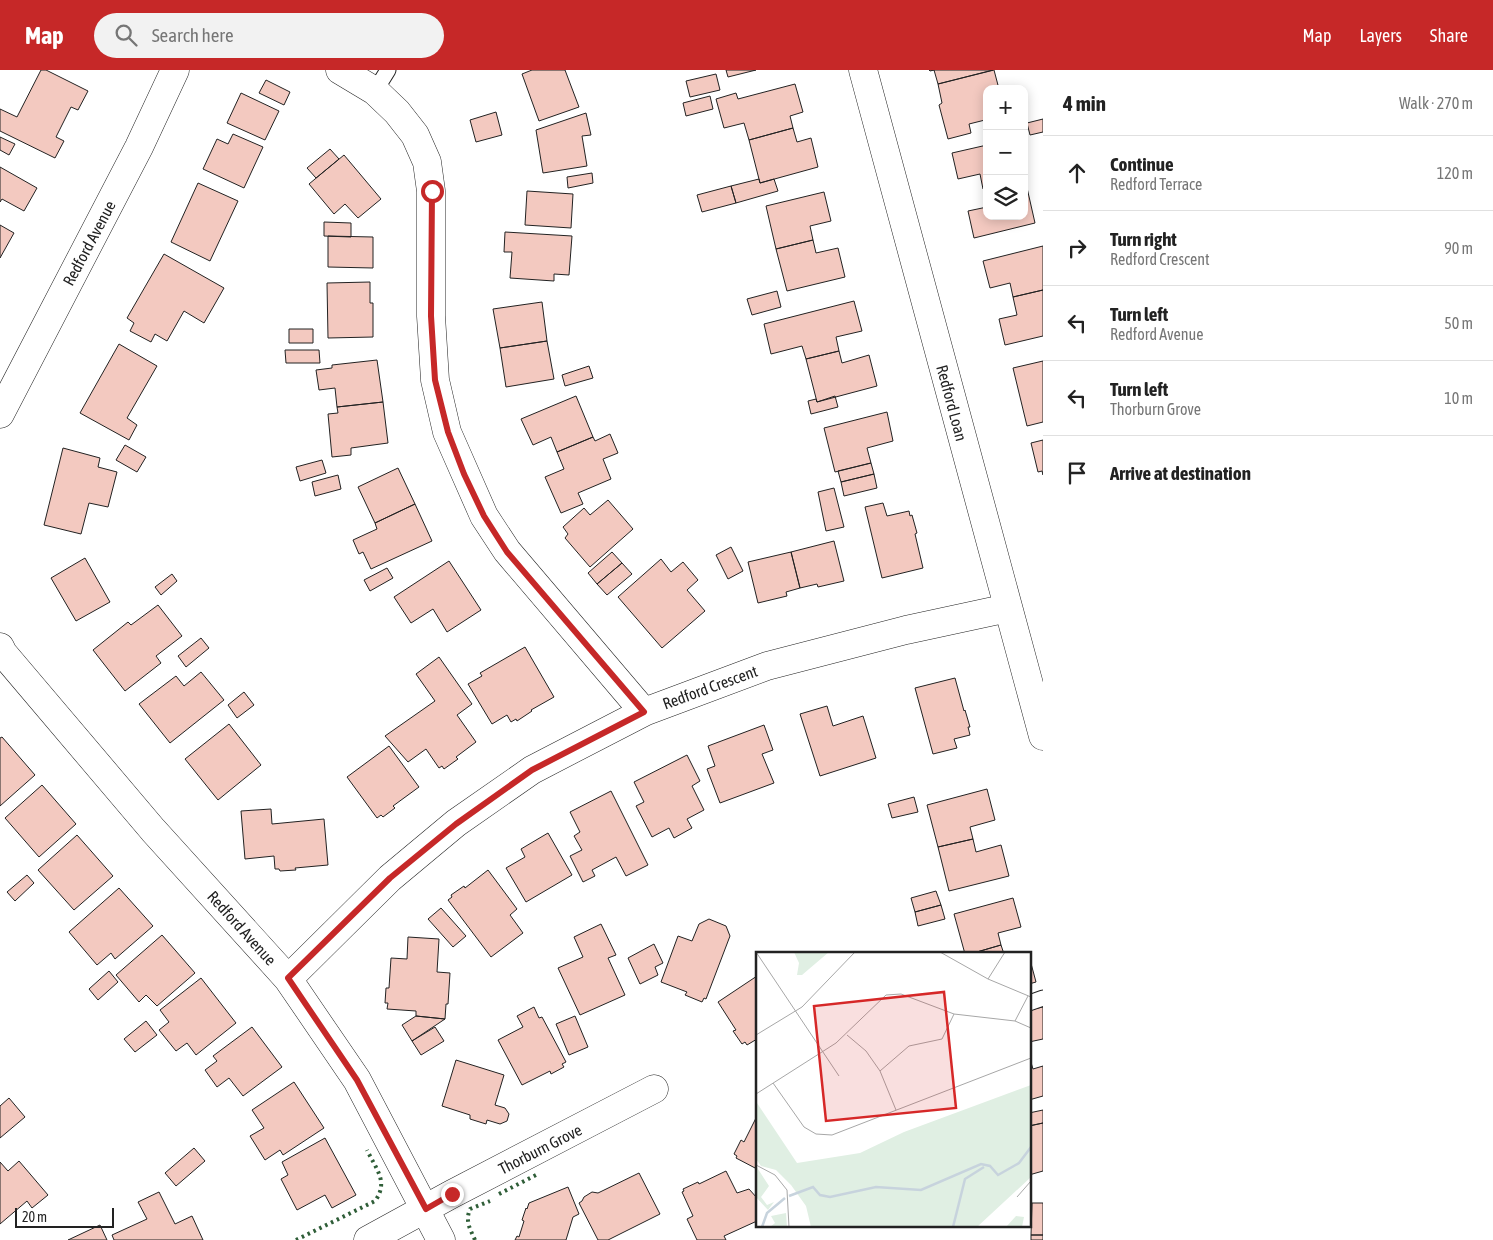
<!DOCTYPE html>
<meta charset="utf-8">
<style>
:root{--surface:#fff;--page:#f2f2f2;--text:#222;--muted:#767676;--line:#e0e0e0;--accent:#c62828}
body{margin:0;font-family:"Asap Condensed",sans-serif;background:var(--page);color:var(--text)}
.controls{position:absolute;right:15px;top:15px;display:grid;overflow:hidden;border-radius:10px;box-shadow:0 2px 12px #0003}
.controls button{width:45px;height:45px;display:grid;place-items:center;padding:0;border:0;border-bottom:1px solid var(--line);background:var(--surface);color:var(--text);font:25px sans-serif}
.scale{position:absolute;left:15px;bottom:12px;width:99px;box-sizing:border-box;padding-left:5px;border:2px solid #222;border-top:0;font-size:14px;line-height:18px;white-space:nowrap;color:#222;-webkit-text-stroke:4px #fff;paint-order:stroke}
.stop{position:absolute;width:15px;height:15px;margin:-11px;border:4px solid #c62828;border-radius:50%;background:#fff}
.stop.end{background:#c62828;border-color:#fff;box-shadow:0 1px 5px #0008}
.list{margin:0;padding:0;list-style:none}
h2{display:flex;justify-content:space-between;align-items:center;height:65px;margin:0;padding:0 20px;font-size:21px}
h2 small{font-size:16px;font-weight:400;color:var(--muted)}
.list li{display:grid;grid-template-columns:32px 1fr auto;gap:15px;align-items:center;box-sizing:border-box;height:75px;padding:0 20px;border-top:1px solid var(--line)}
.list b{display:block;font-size:19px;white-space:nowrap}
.list p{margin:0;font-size:16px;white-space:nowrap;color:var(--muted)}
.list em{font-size:16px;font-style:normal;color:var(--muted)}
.icon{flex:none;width:28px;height:28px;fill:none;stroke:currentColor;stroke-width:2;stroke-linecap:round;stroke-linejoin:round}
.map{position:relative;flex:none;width:1043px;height:1170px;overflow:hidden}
header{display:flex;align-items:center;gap:30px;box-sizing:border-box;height:70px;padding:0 25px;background:var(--accent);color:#fff}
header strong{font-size:24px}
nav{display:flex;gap:28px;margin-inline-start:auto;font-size:18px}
.search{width:350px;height:45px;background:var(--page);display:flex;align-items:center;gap:12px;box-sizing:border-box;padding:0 18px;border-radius:28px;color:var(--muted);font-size:19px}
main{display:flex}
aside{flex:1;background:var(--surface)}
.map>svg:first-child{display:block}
</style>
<header>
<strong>Map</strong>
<div class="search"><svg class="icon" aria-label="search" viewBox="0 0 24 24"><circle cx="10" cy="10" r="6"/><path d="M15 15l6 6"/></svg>Search here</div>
<nav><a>Map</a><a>Layers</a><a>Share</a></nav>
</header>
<main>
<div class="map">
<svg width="1043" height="1170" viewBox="0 0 1043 1170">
<rect width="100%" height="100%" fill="#fff"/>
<!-- building -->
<path fill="#f3c9c0" stroke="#222" d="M41,0H46L88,21L78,40L71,37L56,67L64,71L55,88L0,61V39L17,47Z
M532,0H565L579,37L539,51L522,4Z
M726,0H756L728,7Z
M929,0H993L938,14L934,0L930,1Z
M994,0L999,19H987V57L985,50L969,54L971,63L948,69L939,35L942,33L938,14Z
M716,4L720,20L690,27L686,11Z
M266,10L290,22L284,35L259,23Z
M795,14L803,42L790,46L793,58L749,70L744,53L724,58L716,29L736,23L738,29Z
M241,23L279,41L265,70L227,53Z
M710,26L713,39L686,46L683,33Z
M496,42L502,65L476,72L470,50Z
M586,43L591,65L582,66L587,96L543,103L536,60Z
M1043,49V62L1030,65L1027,53Z
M793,58L797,72L811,68L818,97L760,113L749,70Z
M233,64L263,77L244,118L203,99L217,69L228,74Z
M0,67L15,74L9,85L0,80Z
M987,75V119H983L980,104L958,109L952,83Z
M330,79L339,89L316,108L307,98Z
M344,85L381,129L358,148L345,134L334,144L309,114Z
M0,97L37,118L24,141L2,129L0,132Z
M592,103L593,113L568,118L567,107Z
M759,109L760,113L774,109L778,121L736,133L731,116Z
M1025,109L1035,153L974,168L968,141L987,137V146H1024Z
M198,113L238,131L210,191L171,172Z
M731,116L736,133L702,142L697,125Z
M527,121L573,124L571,158L525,155Z
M824,122L831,151L810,156L813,170L776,179L766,136Z
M324,152L351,153V167L324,166Z
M0,155L14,163L0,188Z
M505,162L572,166L569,205L554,204V211L510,208L512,182H504Z
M328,166L373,167V198L328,197Z
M813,170L816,183L838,178L845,207L787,221L776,179Z
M1043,176V220L1013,227L1010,213L990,218L983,191Z
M164,184L224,218L204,253L184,241L167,271L155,264L151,272L130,261L134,253L127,248Z
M370,212V233H373V267L328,268L327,213Z
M1043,220V266L1005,275L999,249L1017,245L1013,227Z
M777,221L781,237L752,245L747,229Z
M854,231L862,261L836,267L839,281L806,289L802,276L771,284L764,254Z
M542,232L547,271L500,278L493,239Z
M289,259H313V273H289Z
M547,271L554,309L506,317L500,278Z
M119,274L157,296L127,348L137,355L129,370L80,343Z
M285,280H319L320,293H286Z
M839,281L842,293L869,285L877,316L817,332L806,289Z
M377,290L383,332L337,337L335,318L319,320L316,300L332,298V295Z
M1043,291V352L1027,356L1013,298Z
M589,296L593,308L565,316L562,305Z
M576,326L593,367L557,382L551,367L533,375L521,349Z
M835,326L838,337L811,344L808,331L816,329L817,332Z
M383,332L388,373L351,378V385L332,387L328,344L338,343L337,337Z
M887,342L893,371L867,378L871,393L835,402L824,358Z
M610,364L618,383L603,389L611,409L578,423L583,434L561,443L545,407L564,399L557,382L593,367L595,371Z
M1043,370V405L1042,401L1038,402L1031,373Z
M125,375L146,387L137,402L116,390Z
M63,378L100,388L98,397L117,402L108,437L89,433L81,464L44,455Z
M322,390L326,403L300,411L296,397Z
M871,393L874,404L841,412L838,401Z
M398,398L415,434L375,453L358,417Z
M874,404L877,418L844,426L841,412Z
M338,405L341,419L315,426L312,412Z
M834,418L844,457L826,461L818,422Z
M608,430L633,459L590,497L565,468L568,464L563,457L584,438L590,445Z
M883,433L887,446L909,441L910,446L912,445L917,463L915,464L923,498L882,508L865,437Z
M415,434L432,471L371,499L363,482L359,484L353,470L377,459L375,453Z
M834,471L844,511L818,517L817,514L800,518L791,482Z
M731,477L743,501L728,509L716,485Z
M612,482L622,493L597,514L588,503Z
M791,482L800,518L786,522L787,526L758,533L748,492Z
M85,488L110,532L76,551L51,508Z
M661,489L671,502L683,492L698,510L687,520L705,541L662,578L618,527Z
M449,491L481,540L447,562L433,539L411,553L394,527Z
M622,493L632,504L607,525L597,514Z
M387,498L393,508L370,521L364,510Z
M172,504L177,511L161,525L155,517Z
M158,535L182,566L156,586L161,593L125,621L93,580L128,552L131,555Z
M201,568L209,578L186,597L178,586Z
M525,577L554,627L531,640L532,641L517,651L516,649L511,652L507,645L492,654L468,614L482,606L480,603Z
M439,587L472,634L457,645L476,672L456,687L458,689L444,699L442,696L439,698L426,679L408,692L385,666L435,631L416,604Z
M201,602L224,630L170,673L139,634L176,606L184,616Z
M955,608L964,641L965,640L970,657H968L970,665L954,669L957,678L933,684L915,618Z
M244,622L254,635L237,648L228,635Z
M827,636L833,656L863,646L876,688L820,706L800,644Z
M229,654L261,695L218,730L185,689Z
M764,655L773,680L762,684L774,713L720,733L707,699L715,696L708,676Z
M2,667L35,705L0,736V668Z
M389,676L419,717L393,736L395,738L383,747L381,745L377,748L347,707Z
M687,685L700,711L692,716L704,740L687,749L692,758L674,768L669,758L652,767L636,736L644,732L634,712Z
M42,715L76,754L39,787L5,748Z
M987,719L995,750L970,757L973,769L938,777L927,735Z
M611,721L648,795L626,806L616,787L592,800L595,806L583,812L570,786L582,780L574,766L580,762L570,742Z
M914,727L918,742L892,748L888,734Z
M271,739L272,754L324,749L328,795L295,798L296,800L280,801L279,799H275L274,786L245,789L241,741Z
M548,763L572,805L526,832L506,798L525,787L521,779Z
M77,765L113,806L74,840L38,800Z
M973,769L976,782L1001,775L1009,806L949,821L938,777Z
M488,800L517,839L510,845L523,863L491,887L448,830L452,827L451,825L464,816L465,818Z
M27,805L34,813L15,831L7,822Z
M119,818L153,856L115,889L111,883L97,895L69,862Z
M936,821L941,835L915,842L911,828Z
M1013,828L1021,857L998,863L1001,875L970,884H965L954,844Z
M941,835L945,849L918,856L915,842Z
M441,838L466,866L453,877L428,849Z
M709,849L726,856L730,866L706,929L704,928L702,932L685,925L687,922L661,912L678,866L692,871L699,854Z
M601,854L616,885L608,888L625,925L580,945L558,898L583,887L574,867Z
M162,865L195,903L157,936L146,925L139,932L116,905Z
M408,867L439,869L437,902L450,903L448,934H446L445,949L416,946V941L387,939L388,933H385L386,918H389L391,888L407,889Z
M654,874L663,893L655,897L658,905L640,914L628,888Z
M1001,875L1004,884H970Z
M1029,886L1036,912L1029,914Z
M109,901L118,912L98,930L89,919Z
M757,906V969L747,975L745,972L742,974L733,961L736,960L718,932Z
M201,908L236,953L196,985L187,973L176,981L159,960L169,952L160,940Z
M534,937L539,948L542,947L566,992L562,994L564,997L551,1004L550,1001L522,1015L498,970L523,957L517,946Z
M1043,937V969L1029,972V940Z
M416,946L445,949L412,971L402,955Z
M575,946L588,977L569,985L556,954Z
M146,951L157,965L135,982L124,969Z
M252,957L282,997L243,1026L229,1008L217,1017L205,1000L217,991L213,986Z
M435,957L444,971L421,985L412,971Z
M1029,986L1033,999L1043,996V1026L1029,1030Z
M456,990L504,1005L495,1035L505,1038L509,1044L507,1051L500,1054L487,1050L486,1054L470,1049V1045L442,1036Z
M294,1012L324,1058L283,1085L280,1080L265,1090L250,1066L264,1058L252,1040Z
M9,1028L25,1047L0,1068V1036Z
M1043,1040V1053L1029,1056V1043Z
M757,1046V1099L736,1088L737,1086L734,1084L741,1070L744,1072Z
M1043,1053V1101L1029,1105V1056Z
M325,1068L356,1125L332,1138L325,1125L297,1140L281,1109L288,1105L282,1092Z
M194,1078L205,1091L176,1116L165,1103Z
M19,1091L48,1125L32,1138L27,1131L0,1154V1092L8,1101Z
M726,1101L737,1123L749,1119L757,1128V1151L724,1166L726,1170H697L687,1149L693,1146L682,1122L684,1121L683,1119L698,1112L699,1114Z
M639,1103L660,1144L608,1170H598L579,1133L582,1131L584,1127L592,1122L598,1123Z
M568,1117L579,1144L573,1147L566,1170H515L517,1166L519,1167L524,1151L522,1150L526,1138L527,1139L529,1133Z
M159,1122L175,1154L192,1146L203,1170H114L112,1165L147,1149L138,1132Z
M1032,1133H1043V1165H1031Z
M100,1155L107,1170H68Z
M1031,1165H1043V1170H1031Z"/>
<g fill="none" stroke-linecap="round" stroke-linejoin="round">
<!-- service casing -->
<g stroke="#222" stroke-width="17">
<path id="service" d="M375,21L388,0
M1029,933L1043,928"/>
</g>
<!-- minor casing -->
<g stroke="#222" stroke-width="29">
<path id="minor" d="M340,0L375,21L397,42L415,65L427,92L431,121V246L435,310L447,362L484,446L507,481L644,642
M863,0L1043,666
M0,344L139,77L175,0
M0,577L3,583L153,760L288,909L357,1010L441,1170
M288,909L390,808L456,753L532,700L644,642L767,596L906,560L1008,538
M368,1170L452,1124L654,1019"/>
</g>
<!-- service -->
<use href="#service" stroke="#fff" stroke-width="15"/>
<!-- minor -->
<use href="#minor" stroke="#fff" stroke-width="28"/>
<!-- hedge -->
<path stroke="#2f5e38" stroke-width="4" stroke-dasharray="2.5 4" stroke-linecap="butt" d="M499,1124L536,1105
M296,1170L375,1131C389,1112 376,1099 367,1080
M475,1170C470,1159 465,1151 470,1139L490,1131"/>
</g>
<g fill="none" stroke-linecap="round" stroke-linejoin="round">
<!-- route -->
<path stroke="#c62828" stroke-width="6" d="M432,121L431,246L435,310L448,362L464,404L484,446L507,482L644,642L532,700L456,754L390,808L288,908L357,1010L426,1139L452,1124"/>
</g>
<g text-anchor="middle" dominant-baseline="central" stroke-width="4" stroke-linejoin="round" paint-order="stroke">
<!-- street labels -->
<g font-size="16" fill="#222" stroke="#fff">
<text transform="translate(89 173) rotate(-62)">Redford Avenue</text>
<text transform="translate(952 333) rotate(75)">Redford Loan</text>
<text transform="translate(710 617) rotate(-20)">Redford Crescent</text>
<text transform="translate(242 858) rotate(48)">Redford Avenue</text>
<text transform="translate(540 1079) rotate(-27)">Thorburn Grove</text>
</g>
</g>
<!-- overview -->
<g transform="translate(756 882)">
<rect width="275" height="275" fill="#fff"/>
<path d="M38,0H73L46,23H41L43,11ZM275,133V225L221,275H55L50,254L35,233L20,218L5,214L0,207L1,151L41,211L104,201L148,180ZM0,214L13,234L5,245L11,253L18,250L12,258L0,245ZM30,261L31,275H14L19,271L15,264ZM260,264L268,265L266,275H250Z" fill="#e0efe3"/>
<path fill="none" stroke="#c7d3dd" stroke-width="2.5" d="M33,244L57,235L64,243L74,245L120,235L165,238L225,212L234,214L242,223L263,211L275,195M6,275L11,261L29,246M197,275L209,227L228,215"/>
<path fill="none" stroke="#a7a7a7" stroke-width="1" d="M0,0L83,124M184,0L232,27L275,45M232,27L249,0M259,69L275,76M0,83L46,55L99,0M91,83L110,99L124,119L140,158M124,119L153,94L186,87L198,62M17,131L48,175L60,182L76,183L275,106M0,142L80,91L130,43L145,42L198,62L259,69L272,44M0,213L19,223L31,238L33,275M261,245L275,229"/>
<path fill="#d62828" fill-opacity="0.15" stroke="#d62828" stroke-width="2.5" d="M188,40L200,156L70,169L58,54Z"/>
<rect width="275" height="275" fill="none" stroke="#222" stroke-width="2.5"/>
</g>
</svg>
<div class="controls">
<button>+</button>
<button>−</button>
<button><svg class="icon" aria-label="layers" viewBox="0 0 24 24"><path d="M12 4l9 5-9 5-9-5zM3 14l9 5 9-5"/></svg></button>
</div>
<div class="scale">20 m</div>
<div class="stop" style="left:432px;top:121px"></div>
<div class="stop end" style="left:452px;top:1124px"></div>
</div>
<aside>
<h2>4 min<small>Walk · 270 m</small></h2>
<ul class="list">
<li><svg class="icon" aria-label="ahead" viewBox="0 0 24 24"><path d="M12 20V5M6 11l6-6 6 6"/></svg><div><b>Continue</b><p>Redford Terrace</p></div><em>120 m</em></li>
<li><svg class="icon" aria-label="right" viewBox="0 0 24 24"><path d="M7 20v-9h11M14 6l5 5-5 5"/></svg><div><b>Turn right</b><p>Redford Crescent</p></div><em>90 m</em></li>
<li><svg class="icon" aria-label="left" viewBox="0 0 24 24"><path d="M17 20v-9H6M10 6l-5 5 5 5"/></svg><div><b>Turn left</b><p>Redford Avenue</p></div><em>50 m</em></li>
<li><svg class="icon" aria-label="left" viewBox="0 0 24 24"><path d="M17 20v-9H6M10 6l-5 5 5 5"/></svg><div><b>Turn left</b><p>Thorburn Grove</p></div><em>10 m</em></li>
<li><svg class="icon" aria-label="arrive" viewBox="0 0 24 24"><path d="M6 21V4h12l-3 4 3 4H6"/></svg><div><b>Arrive at destination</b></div></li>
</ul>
</aside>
</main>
